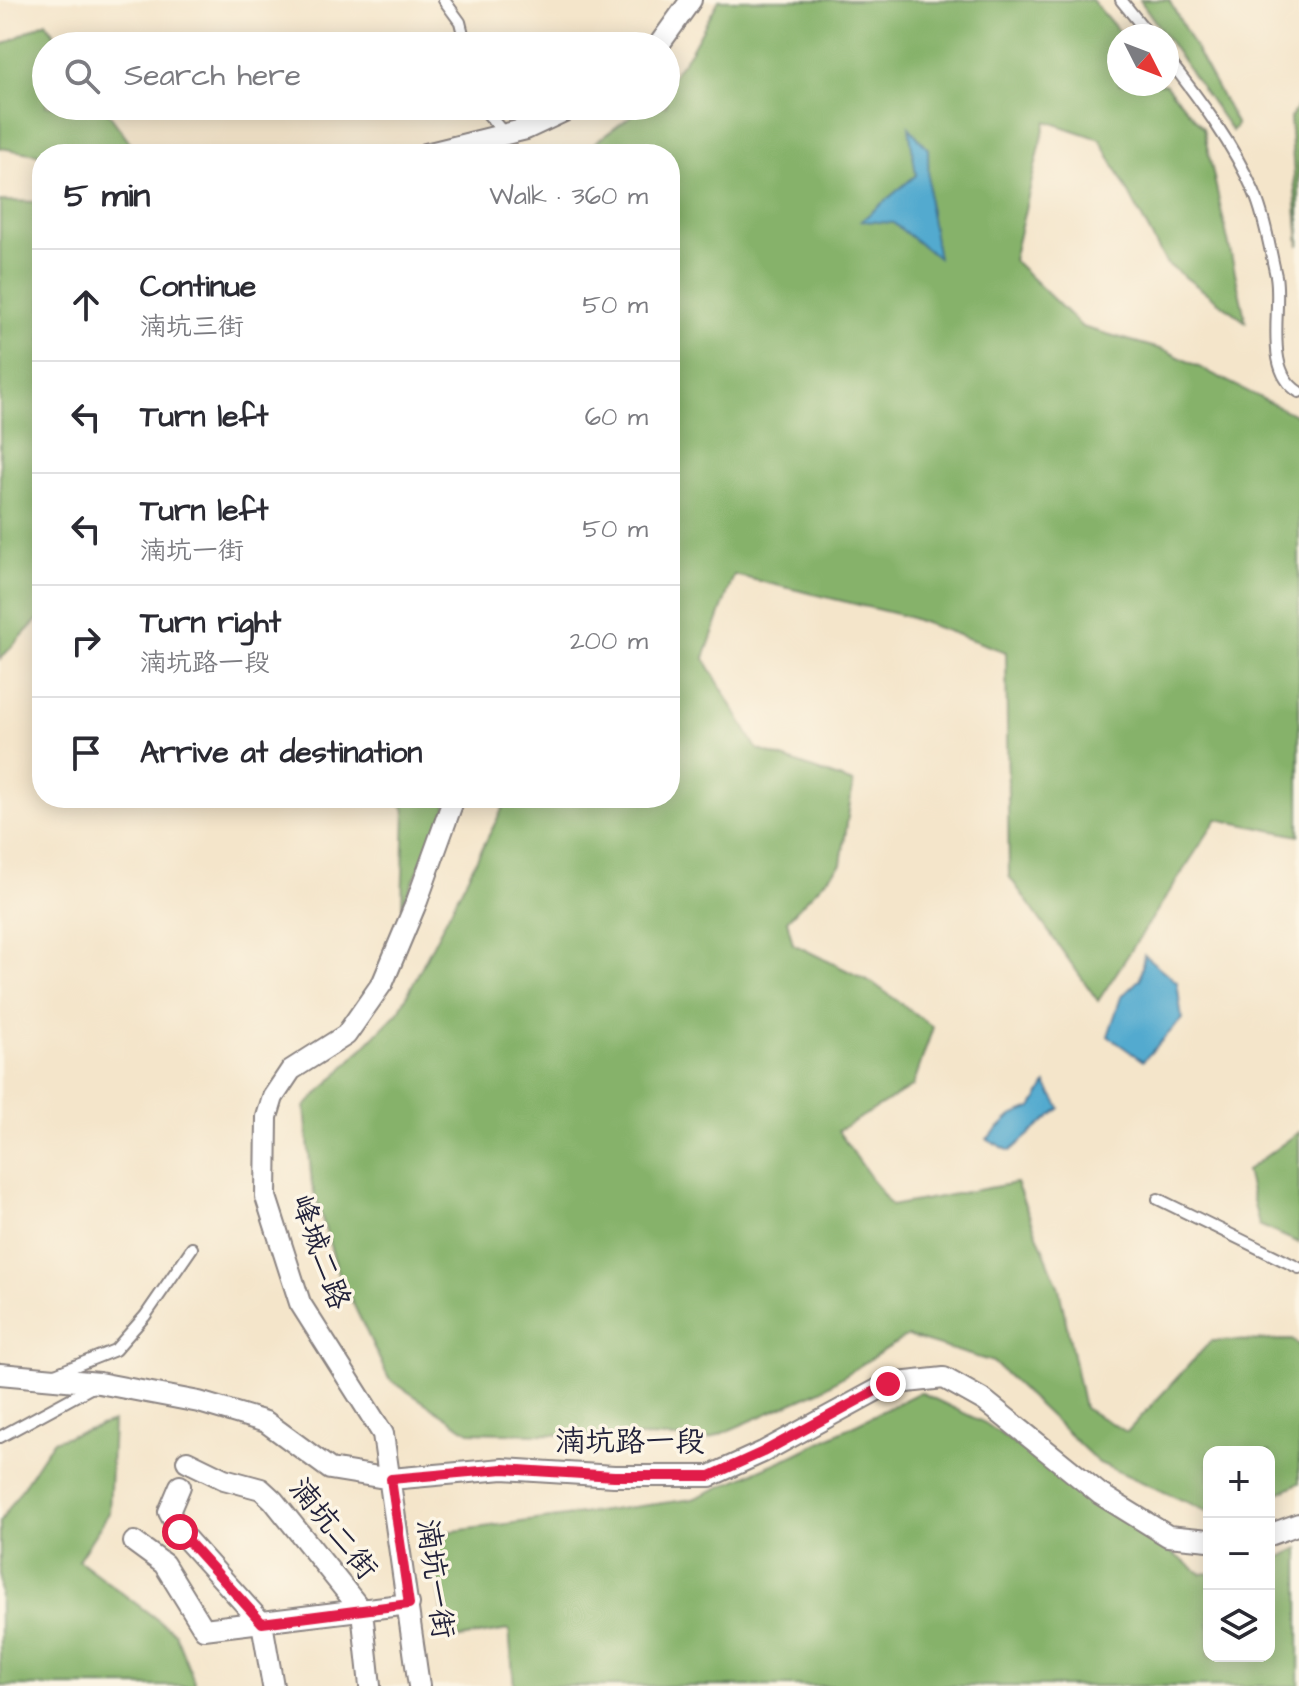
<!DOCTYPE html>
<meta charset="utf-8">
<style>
:root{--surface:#fff;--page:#f2f2f3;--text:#2b2b33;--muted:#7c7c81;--line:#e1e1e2}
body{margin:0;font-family:"Architects Daughter","LXGW WenKai TC",sans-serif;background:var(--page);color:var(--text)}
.controls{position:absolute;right:24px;bottom:24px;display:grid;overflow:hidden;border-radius:16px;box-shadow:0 4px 20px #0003}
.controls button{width:72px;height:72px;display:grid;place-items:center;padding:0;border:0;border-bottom:2px solid var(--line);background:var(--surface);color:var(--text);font:40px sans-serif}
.compass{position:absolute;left:1107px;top:24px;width:72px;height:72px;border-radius:50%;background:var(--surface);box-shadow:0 4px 20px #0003;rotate:132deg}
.stop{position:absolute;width:24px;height:24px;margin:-18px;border:6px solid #e11d48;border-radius:50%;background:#fff}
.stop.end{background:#e11d48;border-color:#fff;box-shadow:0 2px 8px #0008}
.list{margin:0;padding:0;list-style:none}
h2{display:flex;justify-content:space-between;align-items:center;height:104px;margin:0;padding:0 32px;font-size:34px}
h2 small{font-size:26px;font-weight:400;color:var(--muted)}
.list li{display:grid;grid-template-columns:52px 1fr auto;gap:24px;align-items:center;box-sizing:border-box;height:112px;padding:0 32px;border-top:2px solid var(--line)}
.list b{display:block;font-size:30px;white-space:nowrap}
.list p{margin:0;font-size:26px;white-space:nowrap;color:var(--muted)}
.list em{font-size:26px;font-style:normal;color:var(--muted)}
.icon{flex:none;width:44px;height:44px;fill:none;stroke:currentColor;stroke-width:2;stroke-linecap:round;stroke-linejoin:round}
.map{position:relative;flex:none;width:1299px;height:1686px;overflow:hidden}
.search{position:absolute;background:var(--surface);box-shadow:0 4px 20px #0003;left:32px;top:32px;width:648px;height:88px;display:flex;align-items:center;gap:20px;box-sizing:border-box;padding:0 28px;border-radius:44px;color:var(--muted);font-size:30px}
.panel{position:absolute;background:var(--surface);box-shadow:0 4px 20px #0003;left:32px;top:144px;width:648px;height:664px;border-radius:32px}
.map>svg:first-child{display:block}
</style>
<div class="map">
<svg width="1299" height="1686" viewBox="0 0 1299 1686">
<rect width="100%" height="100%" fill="#fcf5e5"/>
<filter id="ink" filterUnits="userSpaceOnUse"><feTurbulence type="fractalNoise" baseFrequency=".0125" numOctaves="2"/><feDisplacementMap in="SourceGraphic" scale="16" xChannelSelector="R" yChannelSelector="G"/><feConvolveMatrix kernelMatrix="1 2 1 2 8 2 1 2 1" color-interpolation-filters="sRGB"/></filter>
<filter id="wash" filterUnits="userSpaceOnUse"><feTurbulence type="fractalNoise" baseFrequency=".006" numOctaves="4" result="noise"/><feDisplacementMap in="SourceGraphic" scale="32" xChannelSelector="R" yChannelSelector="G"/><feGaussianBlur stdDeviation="1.8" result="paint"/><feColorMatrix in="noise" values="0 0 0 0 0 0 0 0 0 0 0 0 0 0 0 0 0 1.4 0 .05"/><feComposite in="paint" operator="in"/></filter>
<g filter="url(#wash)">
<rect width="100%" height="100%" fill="#f4e5ca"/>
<!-- forest -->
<path fill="#86b26b" stroke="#546a53" stroke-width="2" d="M719,0H1092L1123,36H1119V84H1165L1203,128L1246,322L1166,263L1100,139L1046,121L1013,260L1082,327L1167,351L1299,417V836L1217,819L1098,1001L1009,876L1006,652L905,616L734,575L704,658L757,749L853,783L841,864L787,920L793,944L873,983L933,1027L913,1086L838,1131L891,1206L1016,1183L1059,1288L1084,1408L1127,1432L1211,1341L1292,1340L1299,1345V1483L1269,1498V1452H1209V1512L1099,1463L993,1362L907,1336L821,1390L709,1439L469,1432L389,1379L338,1272L312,1185L305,1107L399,1011L508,798H670V154H580L644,106H666V84L690,52Z
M1140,0H1169L1237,125L1232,131Z
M46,22L62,46H46V106H103L138,154L42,155L0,148V46Z
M1299,104V246L1290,118Z
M0,201L42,202V615L0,659Z
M398,798H444L447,807L402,906L405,810Z
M1299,1132V1243L1259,1225L1246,1171Z
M920,1392L985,1423L1202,1574L1209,1573V1656H1269V1563L1299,1548V1686H514L509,1630L447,1640L431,1534L693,1499L796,1454Z
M113,1422L109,1513L78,1560L175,1633L196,1686H0V1522L53,1441Z"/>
<!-- water -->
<path fill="#52aacf" stroke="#3a6685" stroke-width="2" d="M909,127L928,149L929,206L938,258L893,223L861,221L916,175Z
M1144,955L1177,982L1182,1019L1143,1061L1108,1036L1121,997L1140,979Z
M1046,1084L1060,1108L1010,1151L987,1139L1011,1116L1032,1108Z"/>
</g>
<g filter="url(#ink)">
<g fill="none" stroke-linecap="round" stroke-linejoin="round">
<!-- service casing -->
<g stroke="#8b8482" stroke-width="14">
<path id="service" d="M444,0L460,22L466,46
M1121,0L1150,36
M1167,58C1199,98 1233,144 1254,192C1265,217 1270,250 1276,276C1282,310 1263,370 1299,392
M481,106L504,133
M1158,1199L1299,1268
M55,1374L115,1350L145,1316L192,1248
M0,1437L94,1386"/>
</g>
<!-- minor casing -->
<g stroke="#8b8482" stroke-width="24">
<path id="minor" d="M658,46L691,0
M426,154L526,129L575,106
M0,1374L99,1383L199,1402L266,1422L330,1469L391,1479L503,1469L614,1476H710L763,1452L888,1384L944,1378L985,1401L1100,1494L1168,1536L1209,1540
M187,1461L224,1479L261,1489L273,1500L362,1611L370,1686
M180,1486L169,1512L180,1532L262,1623L273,1686
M1269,1535L1299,1524
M134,1542L164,1564L204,1629L409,1604
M419,1686L383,1434L300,1303L266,1197L267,1117L273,1097L291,1070L346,1035L383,982L417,901L454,798"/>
</g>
<!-- service -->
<use href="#service" stroke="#fff" stroke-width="10"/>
<!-- minor -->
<use href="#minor" stroke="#fff" stroke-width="20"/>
</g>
</g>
<g fill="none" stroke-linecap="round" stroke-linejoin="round" filter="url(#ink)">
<!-- route -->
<path stroke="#e11d48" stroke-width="10" d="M180,1532L262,1623L409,1604L391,1479L503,1469L614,1476H710L763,1452L888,1384"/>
</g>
<g text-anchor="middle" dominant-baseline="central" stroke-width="7" stroke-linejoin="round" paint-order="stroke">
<!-- street labels -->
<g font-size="30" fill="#22223b" stroke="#fcf5e5">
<text transform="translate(320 1252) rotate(70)">峰城二路</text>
<text x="630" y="1442">湳坑路一段</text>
<text transform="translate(333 1529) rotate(51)">湳坑二街</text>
<text transform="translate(435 1579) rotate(82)">湳坑一街</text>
</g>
</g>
</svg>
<div class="controls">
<button>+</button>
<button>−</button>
<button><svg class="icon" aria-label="layers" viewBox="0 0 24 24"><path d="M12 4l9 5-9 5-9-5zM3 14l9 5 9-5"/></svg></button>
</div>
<svg class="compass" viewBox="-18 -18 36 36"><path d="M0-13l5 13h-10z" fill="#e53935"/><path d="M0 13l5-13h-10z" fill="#7c7c81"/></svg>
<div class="stop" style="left:180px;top:1532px"></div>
<div class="stop end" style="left:888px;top:1384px"></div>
<div class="search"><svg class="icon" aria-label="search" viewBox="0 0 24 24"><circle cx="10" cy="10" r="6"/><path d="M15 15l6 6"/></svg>Search here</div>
<section class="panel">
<h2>5 min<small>Walk · 360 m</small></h2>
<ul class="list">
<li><svg class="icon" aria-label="ahead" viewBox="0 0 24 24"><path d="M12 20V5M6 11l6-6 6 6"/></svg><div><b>Continue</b><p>湳坑三街</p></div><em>50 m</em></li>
<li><svg class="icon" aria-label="left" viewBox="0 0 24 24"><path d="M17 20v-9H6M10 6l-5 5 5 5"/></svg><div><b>Turn left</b></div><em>60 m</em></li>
<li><svg class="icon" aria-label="left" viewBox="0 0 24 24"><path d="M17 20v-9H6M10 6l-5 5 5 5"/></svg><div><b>Turn left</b><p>湳坑一街</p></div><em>50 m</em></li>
<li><svg class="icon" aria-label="right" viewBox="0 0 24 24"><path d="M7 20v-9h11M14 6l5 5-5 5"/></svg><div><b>Turn right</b><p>湳坑路一段</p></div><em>200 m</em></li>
<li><svg class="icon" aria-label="arrive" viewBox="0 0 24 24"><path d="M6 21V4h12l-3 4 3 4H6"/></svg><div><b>Arrive at destination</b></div></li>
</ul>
</section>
</div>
